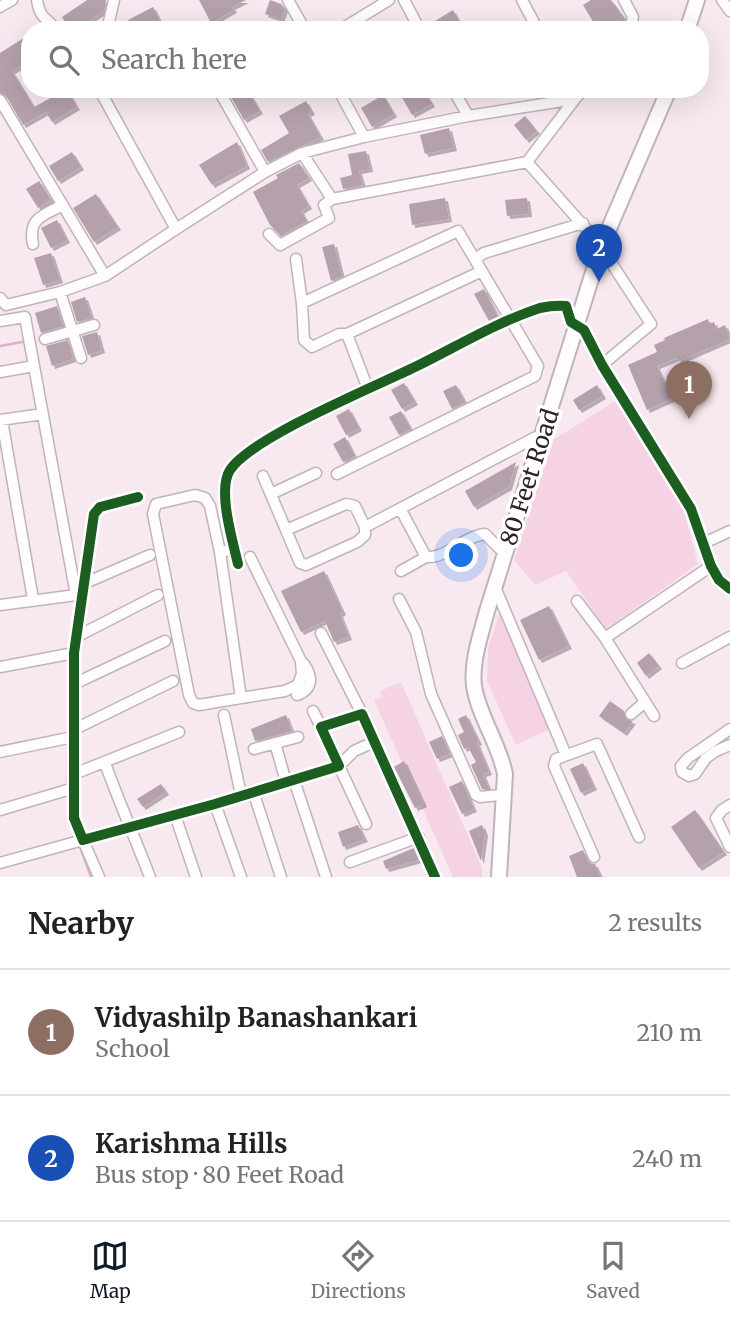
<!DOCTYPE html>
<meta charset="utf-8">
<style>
:root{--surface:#fff;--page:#f2f2f2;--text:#222;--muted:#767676;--line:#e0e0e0;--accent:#111827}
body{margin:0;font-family:Merriweather,serif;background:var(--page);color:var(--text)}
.you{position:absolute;left:462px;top:556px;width:24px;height:24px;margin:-18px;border:5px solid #fff;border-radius:50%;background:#1a73e8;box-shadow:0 0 0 10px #1a73e833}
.badge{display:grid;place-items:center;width:46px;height:46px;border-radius:50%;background:var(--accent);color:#fff;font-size:23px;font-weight:700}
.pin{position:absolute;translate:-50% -58px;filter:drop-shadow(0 2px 4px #0008)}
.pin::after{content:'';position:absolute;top:37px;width:24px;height:21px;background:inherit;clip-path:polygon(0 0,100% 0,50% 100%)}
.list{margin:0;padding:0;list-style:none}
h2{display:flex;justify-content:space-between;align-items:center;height:91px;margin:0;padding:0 28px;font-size:30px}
h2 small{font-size:23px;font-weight:400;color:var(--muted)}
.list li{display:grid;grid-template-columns:46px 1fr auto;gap:21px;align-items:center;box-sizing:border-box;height:126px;padding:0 28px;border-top:2px solid var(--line)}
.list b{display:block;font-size:26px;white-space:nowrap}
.list p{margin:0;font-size:23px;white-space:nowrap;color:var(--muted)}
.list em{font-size:23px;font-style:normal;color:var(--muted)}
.icon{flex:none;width:38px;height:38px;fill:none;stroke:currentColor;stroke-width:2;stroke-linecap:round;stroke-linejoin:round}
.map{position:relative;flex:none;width:730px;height:877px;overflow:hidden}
.search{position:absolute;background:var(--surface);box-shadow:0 7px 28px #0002;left:21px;right:21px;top:21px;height:77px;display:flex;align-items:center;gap:18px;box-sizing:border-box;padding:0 24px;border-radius:28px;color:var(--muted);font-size:26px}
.sheet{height:343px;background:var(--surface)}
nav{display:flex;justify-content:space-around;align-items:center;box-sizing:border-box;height:98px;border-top:2px solid var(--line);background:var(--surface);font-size:19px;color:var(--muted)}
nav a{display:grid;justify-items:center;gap:4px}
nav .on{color:var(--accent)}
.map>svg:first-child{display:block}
</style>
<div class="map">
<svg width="730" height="877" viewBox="0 0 730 877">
<defs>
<filter id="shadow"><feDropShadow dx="3" dy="3" stdDeviation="0" flood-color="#0004"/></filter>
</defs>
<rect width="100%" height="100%" fill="#f8e9f0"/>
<!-- green -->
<path fill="#f5d2e4" d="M615,401L684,511L698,564L606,629L566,571L535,585L514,560L553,440Z
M499,614L550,729L516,745L487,681L488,649Z
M401,682L482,868V877H453L374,700L383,697L380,691Z"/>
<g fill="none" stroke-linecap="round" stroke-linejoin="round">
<!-- stream -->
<path stroke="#e4aeca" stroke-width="2.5" d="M0,346L28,341
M69,647L77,597
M68,660L69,685
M69,730V709
M67,786L68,741
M67,793L70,811
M79,844L91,877"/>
</g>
<!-- building -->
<path fill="#b4a1ab" filter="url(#shadow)" d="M87,0H106L104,11L80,27L82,30H70L62,17Z
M199,0H246L232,7L234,10L211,23Z
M270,0L281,4L285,9L281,20L265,14Z
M591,0H611L625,19L623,26L616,30H598L583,5Z
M153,7L165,30H134L128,20Z
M453,10L464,30H440L435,21Z
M30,34V61L12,71L34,107L67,89L77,107L52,122L46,112L23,125L6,96L0,93V53Z
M244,89H247L260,111L244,120L231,97Z
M397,89H423L432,104L412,115Z
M383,95L394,114L372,127L361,108Z
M306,101L312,112L308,114L321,137L268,162L261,150L289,133L279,116Z
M525,116L537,131L526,140L514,125Z
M449,128L454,148L425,154L420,135Z
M237,142L247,166L212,185L199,165Z
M366,151L370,169L359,171L363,185L343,189L340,178L352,175L348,154Z
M72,152L81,167L58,181L49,166Z
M299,163L309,178L297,185L309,206L301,211L307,221L281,236L270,225L253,192L278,178L276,175Z
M39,181L51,200L38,208L26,189Z
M96,194L118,227L94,242L73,208Z
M445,198L449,219L412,225L409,204Z
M527,198L529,214L507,216L505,200Z
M57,220L67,240L51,248L41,228Z
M334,244L342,276L331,281L322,247Z
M51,253L60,280L43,285L34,258Z
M484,289L498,317L489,321L474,294Z
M85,297L92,318L77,322L71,302Z
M57,306L63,326L41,333L35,313Z
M708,319L710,324L714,322L717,329L725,325L730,339L679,361L677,358L657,366L671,399L647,410L628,365L657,352L654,345L665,340L664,338Z
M97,332L102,350L88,355L82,336Z
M68,340L73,359L52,366L46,346Z
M404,383L415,402L402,409L391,390Z
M456,385L465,402L452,409L443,391Z
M597,385L603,396L579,410L573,400Z
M349,409L359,428L346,435L336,416Z
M401,411L411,429L399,435L389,417Z
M345,437L355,456L343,462L333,444Z
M516,462L509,487L474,507L465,491Z
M324,571L343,612L340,614L349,637L334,642L325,621L301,632L281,591Z
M549,606L569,646L539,660L520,620Z
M649,653L659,666L646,676L637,663Z
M610,701L624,711L626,719L633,721L624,733L599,716Z
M286,715L292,731L255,741L251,729Z
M466,715L479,742L477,743L489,772L483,774L489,789H482L471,765L476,762L468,747L464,749L458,735L464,732L458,719Z
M442,736L450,754L437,759L429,742Z
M404,761L424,804L415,808L394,767Z
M583,763L594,787L581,793L570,769Z
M462,781L474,809L462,814L449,787Z
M161,784L166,792L143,807L137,799Z
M695,810L724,852L699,868L671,827Z
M358,825L365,839L343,847L338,832Z
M482,825L485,833L481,861L469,831Z
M414,848L419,860L386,869L383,861Z
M583,850L589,863L595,864L601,877H577L569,856Z"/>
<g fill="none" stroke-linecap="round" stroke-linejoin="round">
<!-- street casing -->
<g stroke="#bfb4b9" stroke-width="13">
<path id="street" d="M37,0C40,20 47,17 56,30
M288,0L305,30
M404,0L420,30
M522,0L538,30
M624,0L633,17L630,30
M722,0L730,11
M0,7L12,0
M107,30L114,0
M340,30L389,0
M99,89L176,229L265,172L302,153L364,137L468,116L575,99L584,89
M218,89L265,172
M338,89L364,137
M453,89L468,116
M570,89L575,99L527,162L597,241
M0,100L105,276
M302,153L332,199L527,162
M269,234L280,245L329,218L324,205L332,199
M33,244C28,218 42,216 63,205
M601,247L651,324L602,365
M296,259L302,303L304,340L312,347L339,334H347L368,389
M475,259L484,253L583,223
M60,292L81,358
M0,298L6,305L60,292L105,276L176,229
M302,303L458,231L538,366L535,376L337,474
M0,321L25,317L76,595L0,605
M347,334L482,271
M45,339L94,325
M0,372L34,366
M0,420L43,414
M2,420L33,599
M263,476L300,563L306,565L357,542L365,535V527L536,437
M271,494L316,473
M138,497L100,507L94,514L74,653V818L83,840L215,804L339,766L321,727L362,714L435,877
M401,510L426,557C446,559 464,536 485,534L500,549
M286,530L346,504L355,506L365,527
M704,543L730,531
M220,552L241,698L199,705L193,703L189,695L153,514L156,504L195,495L205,498L210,506L220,552L234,549
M238,564C233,542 217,490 230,470C252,437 374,387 415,367C456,347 497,322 540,308C549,306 557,305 566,306L571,322L584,330L602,365L691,509L711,566L719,580L730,589
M401,571L426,557
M83,584L150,555
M495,587L566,755
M399,599L416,632L431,694L476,795L480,797L500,795
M577,601L605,638
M321,633L362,714
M76,637L158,595
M682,663L730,637
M0,667L74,653
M74,684L165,641
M297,695C313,689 313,677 304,664
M241,698L285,691L298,685L302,674L301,661L250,557
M313,711L321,727
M631,714L645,702
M224,715L241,795
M654,716L605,638L711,566
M730,729L688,758L681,766L682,772L689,776L695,774L706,758L716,751L730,745
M73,730L173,681
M275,743L286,782
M254,749L298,737
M0,752L73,737
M105,763C119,802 135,838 150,877
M74,774L179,732
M294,780L326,877
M253,791L281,877
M215,804L241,877
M730,805L722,810L716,818L730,847
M0,810L74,788
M175,815L196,877
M366,824L339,766L354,751L374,742
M594,857L554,766L556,759L597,744L639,837
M350,862L419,837
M0,863L83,840L99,877"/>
</g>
<!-- secondary casing -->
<g stroke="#bfb4b9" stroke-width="18">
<path id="secondary" d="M687,30L697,0
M499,877L505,774C499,743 479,717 474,686C471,662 481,634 487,611L601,247L669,89"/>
</g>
<!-- street -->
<use href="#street" stroke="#fefcfd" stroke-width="10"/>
<!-- secondary -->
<use href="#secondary" stroke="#fefcfd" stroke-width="14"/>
<!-- cycleway casing -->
<g stroke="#fff" stroke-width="15">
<path id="cycleway" d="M138,497L100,507L94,514L74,653V818L83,840L215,804L339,766L321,727L362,714L435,877
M238,564C233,542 217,490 230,470C252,437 374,387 415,367C456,347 497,322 540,308C549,306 557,305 566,306L571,322L584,330L602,365L691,509L711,566L719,580L730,589"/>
</g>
<!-- cycleway -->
<use href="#cycleway" stroke="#1b5e20" stroke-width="10"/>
</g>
<g text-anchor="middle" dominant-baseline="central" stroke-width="7" stroke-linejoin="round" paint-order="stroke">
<!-- street labels -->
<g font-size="23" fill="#2b2126" stroke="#fff">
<text transform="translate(529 477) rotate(-72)">80 Feet Road</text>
</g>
</g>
</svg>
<div class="you"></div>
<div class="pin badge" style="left:689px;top:419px;background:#8d6e63">1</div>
<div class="pin badge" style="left:599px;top:282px;background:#1a4fb4">2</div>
<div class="search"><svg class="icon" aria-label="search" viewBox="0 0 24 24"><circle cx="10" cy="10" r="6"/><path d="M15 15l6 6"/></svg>Search here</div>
</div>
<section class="sheet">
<h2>Nearby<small>2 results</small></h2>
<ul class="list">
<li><span class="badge" style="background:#8d6e63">1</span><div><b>Vidyashilp Banashankari</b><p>School</p></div><em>210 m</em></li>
<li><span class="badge" style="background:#1a4fb4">2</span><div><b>Karishma Hills</b><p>Bus stop · 80 Feet Road</p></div><em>240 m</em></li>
</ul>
</section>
<nav>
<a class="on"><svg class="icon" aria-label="map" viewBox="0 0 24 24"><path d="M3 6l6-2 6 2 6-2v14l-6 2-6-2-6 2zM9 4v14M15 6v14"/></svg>Map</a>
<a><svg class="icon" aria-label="directions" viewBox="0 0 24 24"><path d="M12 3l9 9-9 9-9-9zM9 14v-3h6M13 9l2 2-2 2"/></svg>Directions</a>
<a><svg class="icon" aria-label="saved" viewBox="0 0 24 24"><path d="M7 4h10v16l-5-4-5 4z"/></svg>Saved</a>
</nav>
